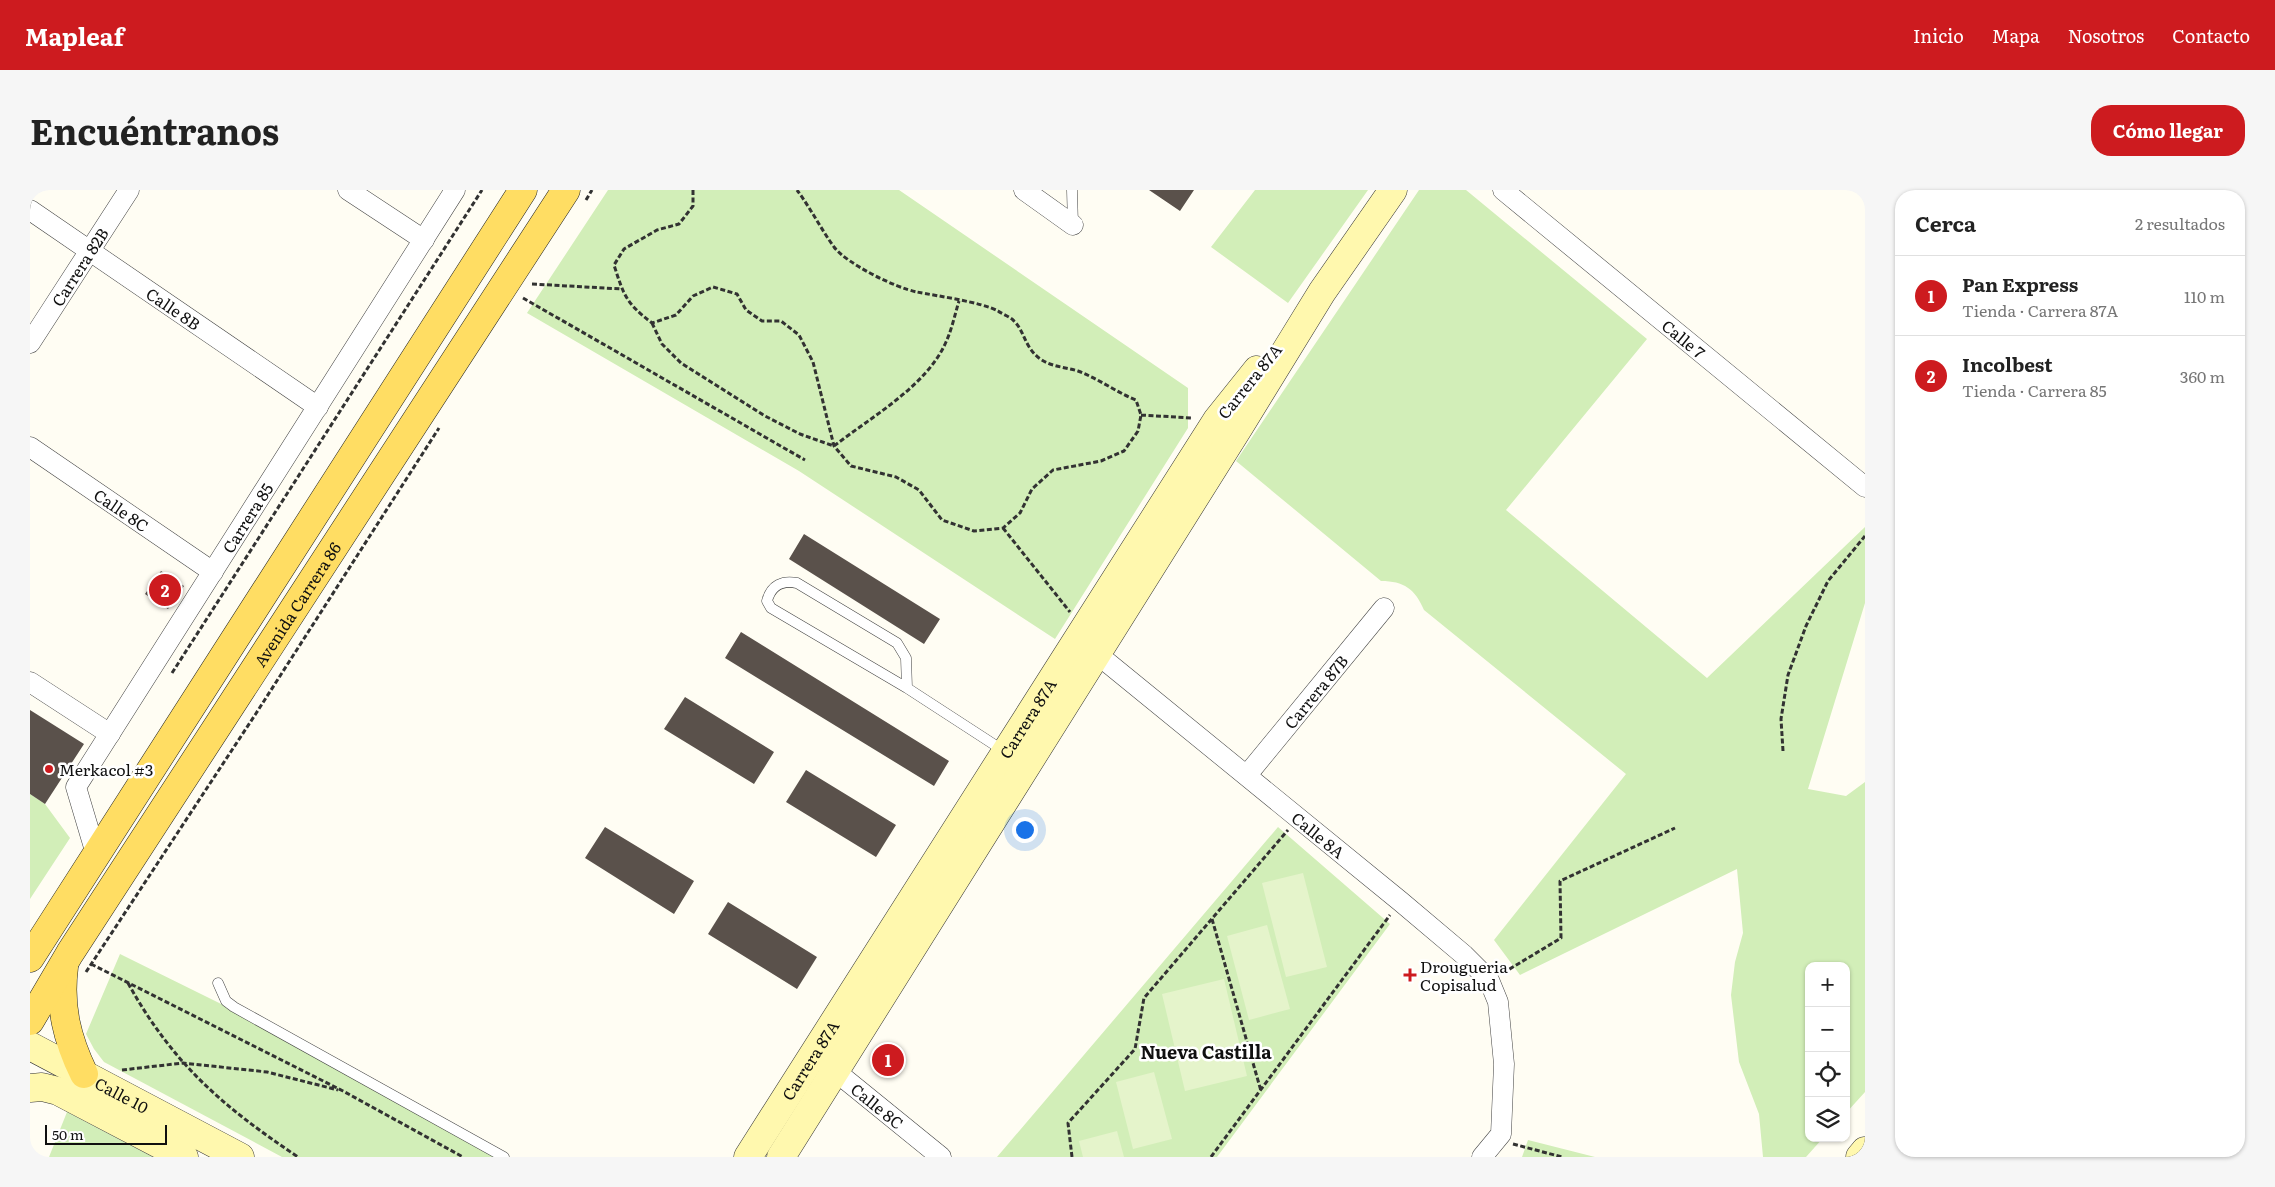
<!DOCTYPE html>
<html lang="es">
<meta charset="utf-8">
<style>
:root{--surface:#fff;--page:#f6f6f6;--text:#222;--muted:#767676;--line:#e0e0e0;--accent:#cd1b1f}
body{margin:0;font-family:Literata,serif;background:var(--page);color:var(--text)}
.controls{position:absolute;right:15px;bottom:15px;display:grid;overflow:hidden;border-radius:10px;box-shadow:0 1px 4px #0004}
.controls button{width:45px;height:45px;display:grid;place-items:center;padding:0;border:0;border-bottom:1px solid var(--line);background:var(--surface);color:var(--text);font:25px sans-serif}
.scale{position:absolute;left:15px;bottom:12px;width:122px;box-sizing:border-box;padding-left:5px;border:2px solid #101010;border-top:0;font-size:14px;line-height:18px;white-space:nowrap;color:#101010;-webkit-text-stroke:4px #fff;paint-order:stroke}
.you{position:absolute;left:994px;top:639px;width:18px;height:18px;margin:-12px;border:4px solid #fff;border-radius:50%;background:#1a73e8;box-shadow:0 0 0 8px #1a73e833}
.badge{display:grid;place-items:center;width:32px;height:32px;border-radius:50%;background:var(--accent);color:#fff;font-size:16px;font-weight:700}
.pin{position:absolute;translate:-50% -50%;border:2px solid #fff;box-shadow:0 1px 5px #0006}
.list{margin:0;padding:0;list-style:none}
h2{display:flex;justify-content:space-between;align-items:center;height:65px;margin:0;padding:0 20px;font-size:21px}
h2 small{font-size:16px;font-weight:400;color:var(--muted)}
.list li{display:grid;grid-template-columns:32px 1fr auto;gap:15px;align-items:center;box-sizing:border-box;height:80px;padding:0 20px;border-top:1px solid var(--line)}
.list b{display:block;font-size:19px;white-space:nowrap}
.list p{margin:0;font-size:16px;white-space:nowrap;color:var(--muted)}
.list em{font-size:16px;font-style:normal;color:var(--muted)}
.icon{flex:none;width:28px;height:28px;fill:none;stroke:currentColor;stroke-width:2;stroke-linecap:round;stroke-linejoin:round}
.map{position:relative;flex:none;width:1835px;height:967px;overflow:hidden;border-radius:20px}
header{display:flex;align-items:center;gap:30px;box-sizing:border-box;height:70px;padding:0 25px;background:var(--accent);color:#fff}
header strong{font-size:24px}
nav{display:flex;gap:28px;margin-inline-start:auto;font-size:18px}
.intro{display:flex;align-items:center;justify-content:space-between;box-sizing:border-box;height:120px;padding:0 30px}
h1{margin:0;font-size:35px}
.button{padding:12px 22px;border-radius:20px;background:var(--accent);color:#fff;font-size:18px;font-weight:700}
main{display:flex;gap:30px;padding:0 30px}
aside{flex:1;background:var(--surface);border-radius:20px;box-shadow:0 1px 4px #0004}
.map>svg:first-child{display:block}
</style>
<header>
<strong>Mapleaf</strong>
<nav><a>Inicio</a><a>Mapa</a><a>Nosotros</a><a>Contacto</a></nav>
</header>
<div class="intro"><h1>Encuéntranos</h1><a class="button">Cómo llegar</a></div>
<main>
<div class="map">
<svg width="1835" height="967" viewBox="0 0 1835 967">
<rect width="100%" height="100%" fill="#fffdf3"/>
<!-- green -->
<path fill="#d2eeb8" d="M578,0H869L1158,198V238L1025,449L769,281L497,123Z
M1225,0H1338L1258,113L1181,57Z
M1389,0H1436L1617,149L1476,320L1677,488L1835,337V413L1778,599L1816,606L1835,592V902L1816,923V776H1779V948H1793L1776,967H1733L1729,924L1709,872L1701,805L1705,772L1713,743L1707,679L1490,785L1464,750L1596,584L1394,420C1385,399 1374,391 1351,391L1206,271Z
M0,604L15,614L40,648L0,709Z
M1248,637L1360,734L1187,967H967Z
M90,764L260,848L470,967H252L74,872L64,859L56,844Z
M37,922L123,967H19Z
M1498,950L1565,967H1492Z"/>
<!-- pitch -->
<path fill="#e5f4cb" d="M1273,683L1297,777L1256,787L1232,693Z
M1237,735L1260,819L1219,830L1197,746Z
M1194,789L1217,886L1155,901L1132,804Z
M1124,882L1142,949L1103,959L1086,892Z
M1087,941L1094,967H1053L1049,951Z"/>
<!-- building -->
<path fill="#5a514b" d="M1119,0H1164L1150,21Z
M774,344L910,429L894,454L759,369Z
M131,381L154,396L138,419L115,404Z
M711,442L919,571L904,596L695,468Z
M655,507L744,562L724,594L634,539Z
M0,520L54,554L15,614L0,604Z
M776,580L866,635L846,667L756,612Z
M575,637L664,691L644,724L555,668Z
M698,712L787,767L767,799L678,744Z"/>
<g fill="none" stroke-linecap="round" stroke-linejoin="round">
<!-- lane casing -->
<g stroke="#434343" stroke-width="11">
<path id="lane" d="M1042,0L1043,35
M877,498L876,468L867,453L767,393C753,390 741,395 737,411L741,418L877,498L974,561
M188,793L196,811L204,817L474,967"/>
</g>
<!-- street casing -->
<g stroke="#434343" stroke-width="21">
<g id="street">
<path d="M318,0L394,50"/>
<path d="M994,0L1043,35"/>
<path id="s1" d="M1473,0L1835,297"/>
<path id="s2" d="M0,20L288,217"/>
<path id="s3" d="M0,153L99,0"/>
<path id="s4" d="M0,257L183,382"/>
<path id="s5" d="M1056,455L1370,711L1434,765L1459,790L1468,812L1474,874L1471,944L1452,967"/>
<path d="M0,492L80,544"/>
<path id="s6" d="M1217,585L1354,418"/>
<path id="s7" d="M66,664L46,597L425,0"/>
<path id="s8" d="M794,872L911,967"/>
</g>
</g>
<!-- secondary casing -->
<g stroke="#323232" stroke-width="29">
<g id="secondary">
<path id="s9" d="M0,856L210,967"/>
<path d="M0,898L12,897L28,901L154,967"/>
<path id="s10" d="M718,967L1187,230L1227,180"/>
<path d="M751,967L1209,237L1292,102L1363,0"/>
<path d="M1830,967L1835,961"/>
</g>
</g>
<!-- primary casing -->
<g stroke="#212121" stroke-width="29">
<g id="primary">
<path d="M0,768L493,0"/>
<path d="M34,777C29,817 37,849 54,884"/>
<path id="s11" d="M0,831L40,763L536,0"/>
</g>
</g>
<!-- path -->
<path stroke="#323232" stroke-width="3" stroke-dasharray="5 2.5" stroke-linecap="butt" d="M663,0V16L649,34L627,40L594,59L584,75C594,106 596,113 622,133L646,125L663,106L683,97L707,104L716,120L732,131H751L769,145L783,172L804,256L821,276L866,287L889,300L912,330L944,341L973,338L990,323L1002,299L1023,280L1071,271L1094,261L1108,241L1111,225L1106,210C1086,202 1069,189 1048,181C1035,177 1021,177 1009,168C994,156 995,142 984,131C981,127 972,124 968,121C951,112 907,106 887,102C866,98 817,74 804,57C791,39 781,19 767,0
M556,10L562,0
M502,94L592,99
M493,108L775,270
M622,133L632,154L651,173L735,226L770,244L804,256C841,227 897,196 916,152C922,139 925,124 929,111
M1111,225L1162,228
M973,338L1040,422
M142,483L452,0
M1753,561L1751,529L1758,485L1776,436L1798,391L1835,346
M1182,729L1231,901
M61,774L313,901L433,967
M56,782L225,525L409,238
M1473,783L1531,748L1530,691L1645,638
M98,793C142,873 192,916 268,967
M92,880L153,873L237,882L308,900
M1483,954L1532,967
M1042,967L1038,933L1105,859L1114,808L1258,640
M1181,967L1360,725"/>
<!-- lane -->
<use href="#lane" stroke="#fff" stroke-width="10"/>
<!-- street -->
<use href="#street" stroke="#fff" stroke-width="20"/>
<!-- secondary -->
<use href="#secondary" stroke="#fff8ae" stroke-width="28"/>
<!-- primary -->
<use href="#primary" stroke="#ffdd63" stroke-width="28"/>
</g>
<!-- markers -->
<g fill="#cd1b1f" stroke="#fff" stroke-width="2">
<circle cx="19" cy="579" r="5"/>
<path d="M1377.5 777.5h5v5h5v5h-5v5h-5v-5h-5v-5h5z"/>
</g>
<g text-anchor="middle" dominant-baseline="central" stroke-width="5" stroke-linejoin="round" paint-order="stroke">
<!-- street labels -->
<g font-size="16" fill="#101010" stroke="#fff">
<text stroke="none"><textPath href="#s3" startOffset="91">Carrera 82B</textPath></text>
<text stroke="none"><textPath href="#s2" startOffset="174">Calle 8B</textPath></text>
<text stroke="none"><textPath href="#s1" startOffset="234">Calle 7</textPath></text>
<text transform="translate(1219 191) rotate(-51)">Carrera 87A</text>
<text stroke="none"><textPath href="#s4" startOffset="111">Calle 8C</textPath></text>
<text stroke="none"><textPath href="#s7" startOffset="389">Carrera 85</textPath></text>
<text stroke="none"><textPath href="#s11" startOffset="495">Avenida Carrera 86</textPath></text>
<text stroke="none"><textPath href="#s6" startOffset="108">Carrera 87B</textPath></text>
<text stroke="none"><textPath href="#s10" startOffset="520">Carrera 87A</textPath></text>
<text stroke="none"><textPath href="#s5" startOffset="300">Calle 8A</textPath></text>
<text stroke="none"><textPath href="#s10" startOffset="115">Carrera 87A</textPath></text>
<text stroke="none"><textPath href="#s9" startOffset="104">Calle 10</textPath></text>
<text stroke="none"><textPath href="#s8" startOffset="69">Calle 8C</textPath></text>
</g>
<!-- poi labels -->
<g font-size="16" fill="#101010" stroke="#fff" text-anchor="start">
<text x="29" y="579">Merkacol #3</text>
<text x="1390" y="776">Drougueria<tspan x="1390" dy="18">Copisalud</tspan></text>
</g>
<!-- neighbourhood labels -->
<g font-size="18" font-weight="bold" fill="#101010" stroke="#fff">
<text x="1176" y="861">Nueva Castilla</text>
</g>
</g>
</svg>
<div class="controls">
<button>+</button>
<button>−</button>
<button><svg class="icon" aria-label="locate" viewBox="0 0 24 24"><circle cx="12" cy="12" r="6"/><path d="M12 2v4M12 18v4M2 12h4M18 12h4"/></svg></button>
<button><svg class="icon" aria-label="layers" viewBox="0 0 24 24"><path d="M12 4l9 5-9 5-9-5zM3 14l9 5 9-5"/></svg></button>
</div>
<div class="scale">50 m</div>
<div class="you"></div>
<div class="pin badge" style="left:858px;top:870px">1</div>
<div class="pin badge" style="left:135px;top:400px">2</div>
</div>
<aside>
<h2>Cerca<small>2 resultados</small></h2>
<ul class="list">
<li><span class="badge">1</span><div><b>Pan Express</b><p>Tienda · Carrera 87A</p></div><em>110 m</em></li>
<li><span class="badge">2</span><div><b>Incolbest</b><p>Tienda · Carrera 85</p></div><em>360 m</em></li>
</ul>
</aside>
</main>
